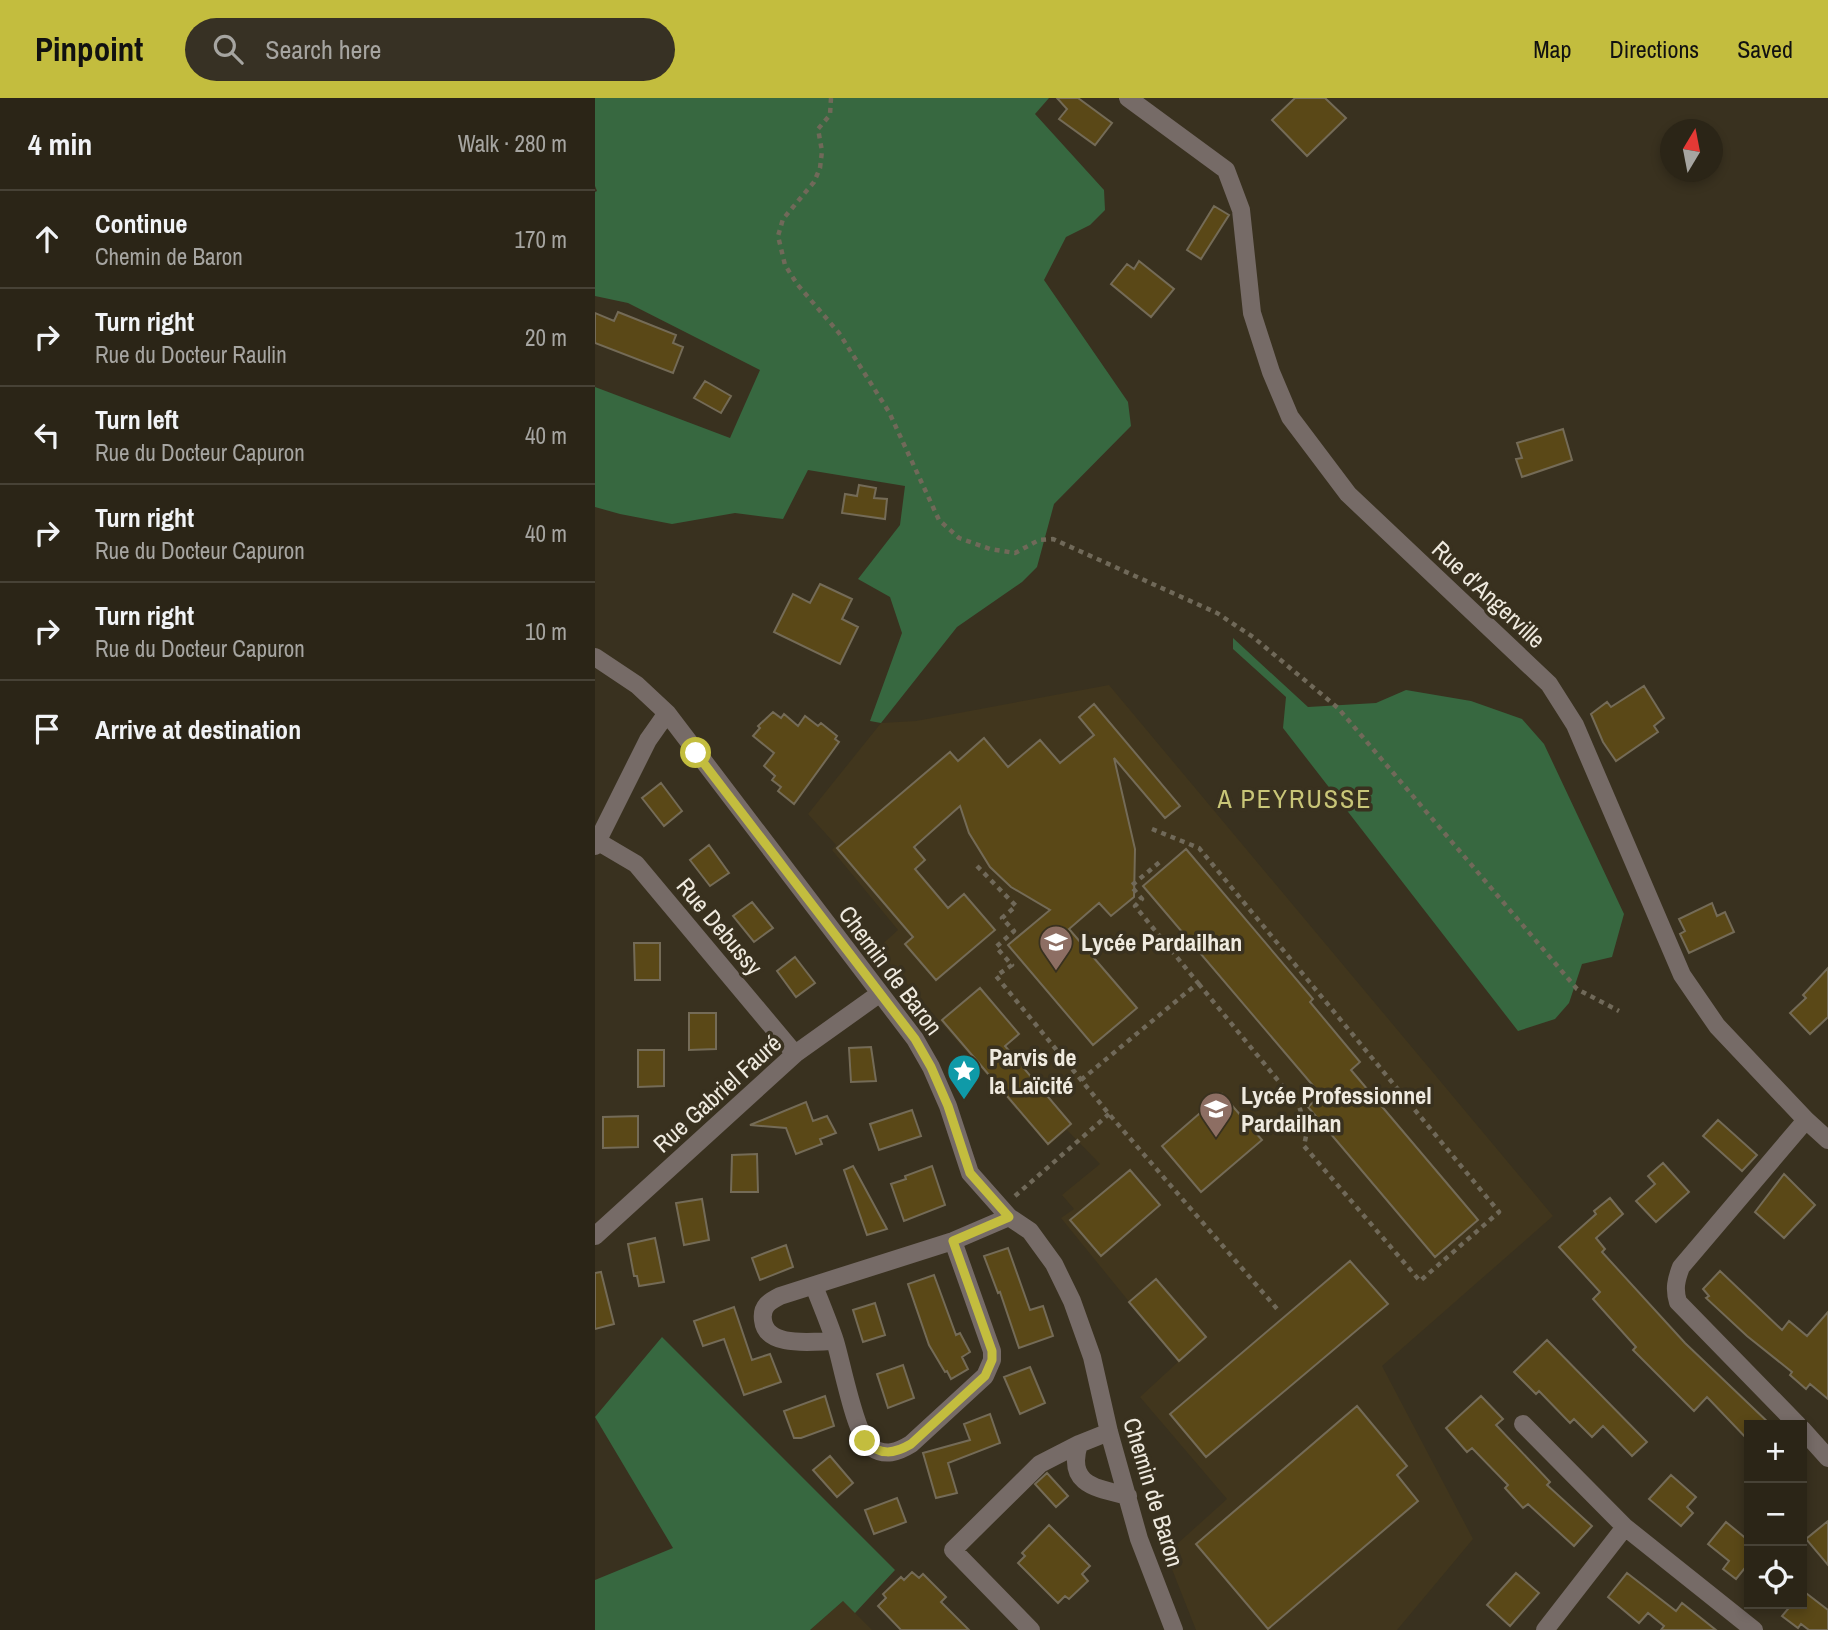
<!DOCTYPE html>
<meta charset="utf-8">
<style>
:root{--surface:#2b2517;--page:#373124;--text:#f1f3f6;--muted:#a6a5a1;--line:#474236;--accent:#c3bd3e}
body{margin:0;font-family:"Archivo Narrow",sans-serif;background:var(--page);color:var(--text)}
.controls{position:absolute;right:21px;bottom:21px;display:grid;overflow:hidden;border-radius:0px;box-shadow:0 4px 10px #0003}
.controls button{width:63px;height:63px;display:grid;place-items:center;padding:0;border:0;border-bottom:2px solid var(--line);background:var(--surface);color:var(--text);font:35px sans-serif}
.compass{position:absolute;left:1065px;top:21px;width:63px;height:63px;border-radius:50%;background:var(--surface);box-shadow:0 4px 10px #0003;rotate:10deg}
.stop{position:absolute;width:21px;height:21px;margin:-16px;border:5px solid #c3bd3e;border-radius:50%;background:#fff}
.stop.end{background:#c3bd3e;border-color:#fff;box-shadow:0 2px 7px #0008}
.list{margin:0;padding:0;list-style:none}
h2{display:flex;justify-content:space-between;align-items:center;height:91px;margin:0;padding:0 28px;font-size:30px}
h2 small{font-size:23px;font-weight:400;color:var(--muted)}
.list li{display:grid;grid-template-columns:46px 1fr auto;gap:21px;align-items:center;box-sizing:border-box;height:98px;padding:0 28px;border-top:2px solid var(--line)}
.list b{display:block;font-size:26px;white-space:nowrap}
.list p{margin:0;font-size:23px;white-space:nowrap;color:var(--muted)}
.list em{font-size:23px;font-style:normal;color:var(--muted)}
.icon{flex:none;width:38px;height:38px;fill:none;stroke:currentColor;stroke-width:2;stroke-linecap:round;stroke-linejoin:round}
.map{position:relative;flex:none;width:1233px;height:1532px;overflow:hidden}
header{display:flex;align-items:center;gap:42px;box-sizing:border-box;height:98px;padding:0 35px;background:var(--accent);color:#111}
header strong{font-size:33px}
nav{display:flex;gap:38px;margin-inline-start:auto;font-size:24px}
.search{width:490px;height:63px;background:var(--page);display:flex;align-items:center;gap:18px;box-sizing:border-box;padding:0 24px;border-radius:38px;color:var(--muted);font-size:26px}
main{display:flex}
aside{flex:1;background:var(--surface)}
.map>svg:first-child{display:block}
</style>
<header>
<strong>Pinpoint</strong>
<div class="search"><svg class="icon" aria-label="search" viewBox="0 0 24 24"><circle cx="10" cy="10" r="6"/><path d="M15 15l6 6"/></svg>Search here</div>
<nav><a>Map</a><a>Directions</a><a>Saved</a></nav>
</header>
<main>
<aside>
<h2>4 min<small>Walk · 280 m</small></h2>
<ul class="list">
<li><svg class="icon" aria-label="ahead" viewBox="0 0 24 24"><path d="M12 20V5M6 11l6-6 6 6"/></svg><div><b>Continue</b><p>Chemin de Baron</p></div><em>170 m</em></li>
<li><svg class="icon" aria-label="right" viewBox="0 0 24 24"><path d="M7 20v-9h11M14 6l5 5-5 5"/></svg><div><b>Turn right</b><p>Rue du Docteur Raulin</p></div><em>20 m</em></li>
<li><svg class="icon" aria-label="left" viewBox="0 0 24 24"><path d="M17 20v-9H6M10 6l-5 5 5 5"/></svg><div><b>Turn left</b><p>Rue du Docteur Capuron</p></div><em>40 m</em></li>
<li><svg class="icon" aria-label="right" viewBox="0 0 24 24"><path d="M7 20v-9h11M14 6l5 5-5 5"/></svg><div><b>Turn right</b><p>Rue du Docteur Capuron</p></div><em>40 m</em></li>
<li><svg class="icon" aria-label="right" viewBox="0 0 24 24"><path d="M7 20v-9h11M14 6l5 5-5 5"/></svg><div><b>Turn right</b><p>Rue du Docteur Capuron</p></div><em>10 m</em></li>
<li><svg class="icon" aria-label="arrive" viewBox="0 0 24 24"><path d="M6 21V4h12l-3 4 3 4H6"/></svg><div><b>Arrive at destination</b></div></li>
</ul>
</aside>
<div class="map">
<svg width="1233" height="1532" viewBox="0 0 1233 1532">
<rect width="100%" height="100%" fill="#39311f"/>
<!-- built -->
<path fill="#41361d" d="M514,587L958,1118L787,1268L878,1441L802,1532H601L571,1456L632,1401L545,1299L583,1264L466,1120L479,1111L467,1097L505,1066L472,1032L453,1048L282,851L303,832L237,752L241,747L213,716L286,625L321,623Z
M248,1503L277,1532H215Z"/>
<!-- green -->
<path fill="#376840" d="M0,0H454L440,16L509,92L510,112L495,127L471,139L449,182L533,304L536,328L459,406L442,469L427,484L362,529L286,625L275,623L307,535L295,499L263,481L305,427L310,388L213,372L188,421L140,415L77,426L25,416L0,409V289L135,340L165,272L33,205L0,198V94L2,93L0,88Z
M638,540L713,609L781,605L811,592L876,603L927,621L949,646L1029,816L1017,859L987,866L974,905L960,921L923,933L688,630L691,599L638,551Z
M67,1239L300,1472L260,1515L248,1503L215,1532H0V1482L78,1450L0,1319Z"/>
<!-- building -->
<path fill="#5a4817" stroke="#746b57" stroke-width="2" d="M462,0H483L517,25L500,47L464,21L472,11Z
M700,0H730L751,20L712,58L677,22Z
M619,108L634,117L606,161L592,152Z
M544,163L579,191L556,219L516,186L532,166L539,171Z
M23,214L81,237L78,245L88,249L78,275L0,245V215L19,223Z
M110,283L136,298L126,315L99,300Z
M968,331L977,362L927,379L921,361L927,360L922,345Z
M264,387L281,390L279,400L292,401L290,421L247,415L250,396L262,398Z
M225,486L257,501L247,521L263,529L245,566L179,534L198,496L215,505Z
M1049,588L1069,620L1059,628L1063,634L1021,663L1008,644L996,616L1012,604L1016,609Z
M499,606L585,708L570,720L519,660L540,751L539,799L516,818L504,805L474,831L542,910L498,947L413,847L455,812L416,789L395,769L374,735L365,708L319,749L330,762L320,771L353,810L369,796L400,832L341,882L310,846L318,839L242,750L355,654L363,663L389,640L413,669L445,642L465,665L499,637L484,619Z
M178,614L186,620L189,616L203,628L210,618L223,628L226,625L242,638L240,641L244,644L199,706L183,693L186,689L177,682L180,678L169,668L179,655L158,638L165,630L163,628Z
M66,685L87,713L69,728L47,700Z
M114,747L134,775L115,788L95,762Z
M591,751L718,901L715,904L765,964L756,972L883,1122L840,1159L713,1009L726,997L548,788Z
M157,804L178,830L159,844L138,818Z
M1117,805L1122,818L1130,814L1139,834L1094,855L1085,836L1090,833L1084,821Z
M39,845H65V882H40Z
M200,859L220,885L201,899L182,873Z
M1233,870V919L1215,936L1195,915L1211,900L1208,897Z
M385,890L424,936L410,948L476,1026L453,1046L347,922Z
M94,915H121V951L94,952Z
M276,949L281,983L256,984L254,950Z
M43,952H69V988L43,989Z
M627,996L667,1042L606,1094L567,1048Z
M211,1004L218,1023L232,1018L241,1035L225,1041L227,1046L201,1056L191,1030L155,1027Z
M317,1012L326,1038L284,1052L275,1026Z
M43,1018V1049L8,1050V1019Z
M1123,1022L1162,1057L1147,1073L1108,1038Z
M162,1056L163,1094H136L137,1057Z
M1068,1065L1094,1094L1061,1124L1041,1103L1060,1086L1053,1078Z
M258,1068L292,1131L272,1137L249,1072Z
M337,1068L350,1107L309,1123L296,1086L311,1081L310,1078Z
M535,1072L565,1107L506,1158L475,1122Z
M1189,1076L1220,1107L1189,1140L1160,1114Z
M1015,1100L1028,1116L1001,1140L1010,1151L1007,1154L1090,1245L1176,1327H1154V1343L1112,1299L1099,1313L1038,1252L1041,1249L998,1201L1005,1194L964,1149L1001,1116L999,1113Z
M107,1101L114,1142L89,1147L81,1105Z
M60,1140L69,1184L44,1188L42,1178H39L33,1146Z
M191,1147L198,1169L165,1182L157,1160Z
M413,1150L435,1212L448,1208L458,1238L424,1250L405,1194L403,1195L389,1158Z
M755,1163L793,1206L611,1359L575,1316Z
M1125,1173L1187,1232L1194,1223L1212,1238L1233,1214V1301L1215,1286L1211,1291L1195,1277L1197,1274L1152,1238L1111,1200L1114,1198L1108,1191Z
M6,1174L19,1226L0,1231V1175Z
M339,1177L361,1237L365,1235L375,1254L367,1259L373,1271L356,1281L352,1273L350,1274L334,1247L313,1186Z
M561,1181L611,1239L584,1263L534,1204Z
M280,1205L290,1237L268,1244L258,1212Z
M139,1209L157,1262L175,1256L186,1284L149,1297L129,1241L108,1248L99,1223Z
M952,1242L1052,1344L1037,1358L1008,1328L997,1339L979,1321L975,1325L944,1293L941,1296L919,1274Z
M308,1267L319,1300L293,1310L282,1276Z
M435,1269L450,1305L425,1316L409,1279Z
M230,1298L239,1328L206,1340H199L189,1313Z
M886,1298L908,1321L901,1327L955,1384L952,1387L997,1428L979,1448L933,1406L928,1410L910,1390L913,1387L877,1350L872,1354L851,1330Z
M762,1308L812,1368L802,1377L823,1403L673,1531L601,1446Z
M395,1316L405,1345L353,1365L362,1395L341,1400L328,1355L375,1342L369,1326Z
M235,1358L258,1385L242,1399L218,1372Z
M452,1375L473,1398L461,1409L440,1386Z
M1076,1377L1101,1399L1092,1409L1098,1415L1086,1428L1054,1401Z
M302,1400L311,1424L279,1436L270,1412Z
M1233,1423V1467L1211,1441Z
M1131,1424L1154,1443V1465L1141,1481L1128,1471L1134,1463L1113,1446Z
M454,1427L495,1468L487,1476L493,1483L474,1501L470,1498L463,1505L423,1465L430,1458L427,1455Z
M317,1474L324,1480L328,1476L351,1499L346,1504L374,1532H306L283,1508L291,1500L288,1496L306,1479L309,1482Z
M921,1475L944,1495L915,1528L892,1507Z
M1032,1475L1081,1513L1087,1505L1121,1532H1066L1069,1528L1053,1515L1044,1525L1013,1499Z
M1207,1492L1233,1512V1532H1214L1206,1526L1203,1530L1187,1518L1197,1506H1207Z"/>
<g fill="none" stroke-linecap="round" stroke-linejoin="round">
<!-- path -->
<path stroke="#706959" stroke-width="4.5" stroke-dasharray="5 5" stroke-linecap="butt" d="M236,0L235,17L223,31L227,53L225,70L219,84L188,121L183,138L190,167L202,186L244,235L294,314L344,422L364,440L395,451L420,455L444,442L458,441L622,515L658,539L743,610L982,891L1024,913
M557,731L604,750L904,1114L825,1183L709,1048L712,1033L704,1008L603,885
M382,768L421,808L407,820L419,833L401,849L417,867L401,878L514,1016L683,1212
M486,982L603,885L540,808L547,801L536,788L566,763
M420,1098L514,1016"/>
<!-- street -->
<path stroke="#766b67" stroke-width="18" d="M533,0L631,72L646,112L657,215L676,274L695,319L753,396L954,586L980,627L1087,877L1122,928L1211,1022L1233,1042
M0,559L42,587L72,615L320,941L336,969L353,1008L375,1075L414,1119L435,1133L459,1166L477,1203L497,1259L514,1334L544,1441L579,1532
M2,743L41,766L200,956
M0,748L53,642L72,615
M0,1138L200,956L284,896
M219,1188C226,1206 234,1225 240,1243C247,1265 260,1338 276,1349C290,1359 303,1354 316,1346L390,1278L397,1262V1253L358,1143
M240,1243C219,1243 171,1251 168,1222C166,1208 175,1203 185,1198L358,1143L414,1119
M928,1326L1030,1429L1159,1532
M1203,1327L1083,1204C1079,1191 1081,1182 1086,1169L1211,1022
M1207,1331L1233,1360
M484,1346C471,1387 501,1390 533,1398
M436,1532L358,1452L445,1366L484,1346L514,1334
M950,1532L1030,1429"/>
</g>
<g fill="none" stroke-linecap="round" stroke-linejoin="round">
<!-- route -->
<path stroke="#c3bd3e" stroke-width="9" d="M101,655L320,941L336,969L353,1008L375,1075L414,1119L358,1143L397,1253V1262L390,1278L316,1346C299,1356 285,1358 270,1343"/>
</g>
<!-- icons -->
<defs>
<g id="school-pin" transform="scale(1.75)"><path d="M0 17L-7.5 6A9.5 9.5 0 1 1 7.5 6Z" fill="#8d6e63" stroke="#39311f"/><path d="M0-5L7-2L0 1L-7-2ZM-4 1L0 2.5L4 1V4Q0 6-4 4Z" fill="#fff"/></g>
<g id="sight-pin" transform="scale(1.75)"><path d="M0 17L-7.5 6A9.5 9.5 0 1 1 7.5 6Z" fill="#0f9aa8" stroke="#39311f"/><path d="M0-6L1.8-2.2L6-1.7L2.9 1.2L3.7 5.4L0 3.3L-3.7 5.4L-2.9 1.2L-6-1.7L-1.8-2.2Z" fill="#fff"/></g>
</defs>
<g fill-rule="evenodd">
<use href="#school-pin" x="461" y="844"/>
<use href="#sight-pin" x="369" y="973"/>
<use href="#school-pin" x="621" y="1011"/>
</g>
<g text-anchor="middle" dominant-baseline="central" stroke-width="7" stroke-linejoin="round" paint-order="stroke">
<!-- street labels -->
<g font-size="24" fill="#efeadf" stroke="#39311f">
<text transform="translate(894 496) rotate(43)">Rue d'Angerville</text>
<text transform="translate(125 828) rotate(50)">Rue Debussy</text>
<text transform="translate(296 872) rotate(53)">Chemin de Baron</text>
<text transform="translate(122 995) rotate(-42)">Rue Gabriel Fauré</text>
<text transform="translate(559 1394) rotate(73)">Chemin de Baron</text>
</g>
<!-- poi labels -->
<g font-size="24" font-weight="bold" fill="#efeadf" stroke="#39311f" text-anchor="start">
<text x="486" y="844">Lycée Pardailhan</text>
<text x="394" y="959">Parvis de<tspan x="394" dy="28">la Laïcité</tspan></text>
<text x="646" y="997">Lycée Professionnel<tspan x="646" dy="28">Pardailhan</tspan></text>
</g>
<!-- neighbourhood labels -->
<g font-size="26" letter-spacing="2" fill="#c9c678" stroke="#39311f">
<text x="700" y="700">A PEYRUSSE</text>
</g>
</g>
</svg>
<div class="controls">
<button>+</button>
<button>−</button>
<button><svg class="icon" aria-label="locate" viewBox="0 0 24 24"><circle cx="12" cy="12" r="6"/><path d="M12 2v4M12 18v4M2 12h4M18 12h4"/></svg></button>
</div>
<svg class="compass" viewBox="-18 -18 36 36"><path d="M0-13l5 13h-10z" fill="#e53935"/><path d="M0 13l5-13h-10z" fill="#a6a5a1"/></svg>
<div class="stop" style="left:101px;top:655px"></div>
<div class="stop end" style="left:270px;top:1343px"></div>
</div>
</main>
